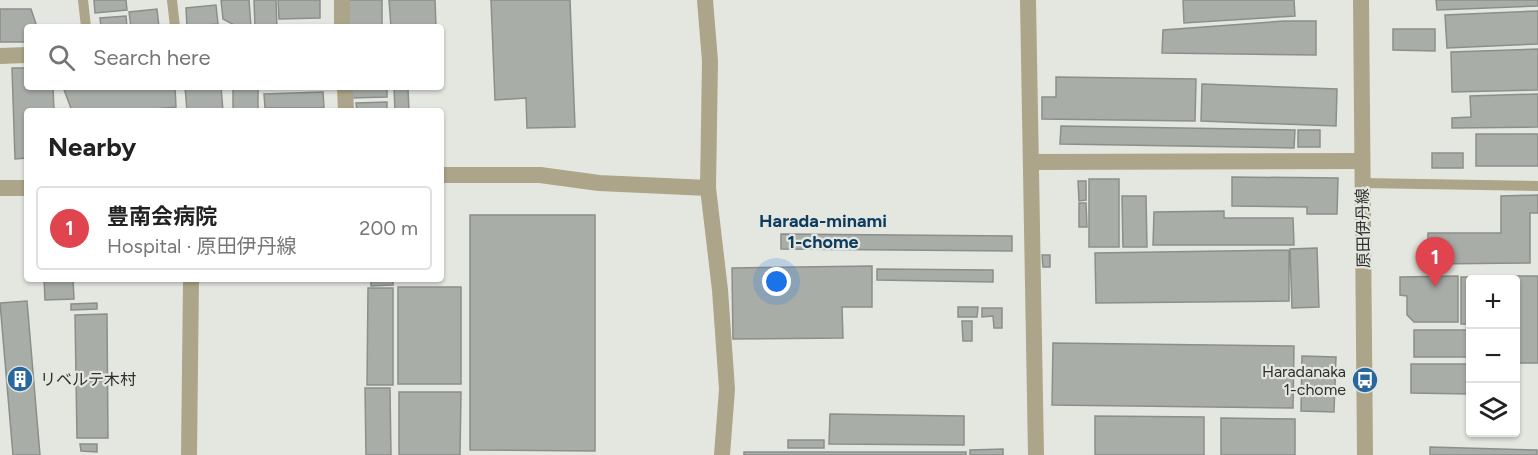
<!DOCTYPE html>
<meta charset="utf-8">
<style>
:root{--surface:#fff;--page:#f2f2f2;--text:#222;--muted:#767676;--line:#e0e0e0;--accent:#27689e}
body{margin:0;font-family:Figtree,"Noto Sans JP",sans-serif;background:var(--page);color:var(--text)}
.controls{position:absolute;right:18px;bottom:18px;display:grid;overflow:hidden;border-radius:6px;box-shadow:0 2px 4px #0004}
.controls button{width:54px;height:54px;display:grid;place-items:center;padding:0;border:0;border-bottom:2px solid var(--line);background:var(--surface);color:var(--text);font:30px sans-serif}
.you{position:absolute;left:777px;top:282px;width:21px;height:21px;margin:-15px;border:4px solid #fff;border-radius:50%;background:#1a73e8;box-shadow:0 0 0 9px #1a73e833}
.badge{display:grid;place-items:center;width:39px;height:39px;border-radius:50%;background:var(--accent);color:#fff;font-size:20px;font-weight:700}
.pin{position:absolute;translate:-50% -50px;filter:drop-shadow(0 2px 3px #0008)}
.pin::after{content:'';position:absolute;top:32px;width:21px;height:18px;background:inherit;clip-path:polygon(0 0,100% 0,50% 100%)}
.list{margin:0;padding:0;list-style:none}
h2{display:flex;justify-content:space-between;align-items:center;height:78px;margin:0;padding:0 24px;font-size:26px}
h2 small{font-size:20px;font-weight:400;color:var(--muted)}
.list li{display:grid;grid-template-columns:39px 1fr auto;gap:18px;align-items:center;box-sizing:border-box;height:84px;margin:0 12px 12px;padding:0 12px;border:2px solid var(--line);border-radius:6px}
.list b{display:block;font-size:22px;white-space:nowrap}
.list p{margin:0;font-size:20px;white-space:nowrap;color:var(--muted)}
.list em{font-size:20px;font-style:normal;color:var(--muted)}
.icon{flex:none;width:33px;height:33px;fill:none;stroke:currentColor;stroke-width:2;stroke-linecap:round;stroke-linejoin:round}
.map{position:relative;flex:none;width:1538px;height:455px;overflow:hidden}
.search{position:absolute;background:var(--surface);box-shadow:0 2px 4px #0004;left:24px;top:24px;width:420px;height:66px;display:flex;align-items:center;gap:15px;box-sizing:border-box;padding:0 21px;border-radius:6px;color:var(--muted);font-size:22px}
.panel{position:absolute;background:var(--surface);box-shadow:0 2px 4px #0004;left:24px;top:108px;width:420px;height:174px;border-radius:6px}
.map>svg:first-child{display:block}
</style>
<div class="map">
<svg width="1538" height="455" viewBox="0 0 1538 455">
<rect width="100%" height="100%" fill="#e4e6e0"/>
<!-- building -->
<path fill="#a8ada8" stroke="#8b8f8b" stroke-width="1.5" d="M94,0H126L127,10L95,13Z
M221,0H249L251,27H238L223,19Z
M254,0H276L277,27H255Z
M278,0H320V18L279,19Z
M349,0H382V27H349Z
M389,0H435L436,27H391Z
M491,0H570L575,127L527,128L526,98L495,100Z
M1183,0H1294L1295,16L1184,23Z
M1436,0H1538V6L1437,10Z
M216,5L218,24L187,27L186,8Z
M0,9H31L37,27H27V42H0Z
M157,9L159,27H131L129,12Z
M1538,11V44L1447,48L1445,15Z
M126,16L127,27H101L100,18Z
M1284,21H1316V55L1162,53L1163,30Z
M1393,29H1435V51L1393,50Z
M1538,49V90L1452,92L1451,52Z
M12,68H27V87H53L54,111H27V158L15,159Z
M1056,77L1196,79L1195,121L1042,119V97H1056Z
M1202,84L1337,89L1336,126L1201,121Z
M63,87H175L176,107L133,111H72Z
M185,87H221L223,111H187Z
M233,87H258V111H233Z
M351,87H387V97L351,98Z
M394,87H439L408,89L409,111H395Z
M323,92L324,108H265L264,94Z
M1538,94V127L1452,128V118L1471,117L1470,96Z
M387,102V111H357L356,103Z
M1061,126L1295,130L1294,148L1060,144Z
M1298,130H1320V147H1298Z
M1476,134H1538V166H1476Z
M1432,153H1463V168H1432Z
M1232,177L1338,178L1337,214H1307V207L1232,206Z
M1089,179H1119V247H1089Z
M1078,181H1086V200L1079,201Z
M1538,195V213H1530V263L1428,264V233H1501V196Z
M1122,196H1146L1147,247H1123Z
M1079,203H1086L1087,227H1079Z
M1224,211V218H1293L1294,245H1153L1154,212Z
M470,215H595V451L470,450Z
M781,234L1012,236V251L781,249Z
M1317,248L1319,307L1292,308L1290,249Z
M1289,250V301L1096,303L1095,253Z
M1042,255H1050V267H1043Z
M872,266V307H842L843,338L733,339L732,268Z
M877,269L993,270V282L877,280Z
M1458,276V322H1414L1407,315V296L1400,295V277Z
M1507,276H1538V363H1516V280H1507Z
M1461,277H1503V280H1470V324H1461Z
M44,279H73L74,299L45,300Z
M371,279H393V285L371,286Z
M398,287H461V384H398Z
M368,288H393V385H367Z
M27,301L40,455H13L0,303Z
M97,303V309L71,310V304Z
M958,307H978L977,317H958Z
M982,308H1002V328H994L993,316L982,317Z
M107,314L108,438H77L75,315Z
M962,321H972V341H963Z
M1414,330H1470V357H1414Z
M1053,343L1294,346L1293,408L1052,405Z
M1302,356L1336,357L1334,412L1301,411Z
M1411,364H1470V394L1411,393Z
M365,388H390L391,455H366Z
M399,392H461L460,455H399Z
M830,414L964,416V445L829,444Z
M1095,416L1204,417V455H1095Z
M1221,418L1295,419V455H1221Z
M788,440H824V448H788Z
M80,444H97V452L81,451Z
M1430,447L1537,450V455H1430Z
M1003,449V455H970V450Z
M744,452H966V455H744Z"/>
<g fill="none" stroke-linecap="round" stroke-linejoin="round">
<!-- service -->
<path stroke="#aca589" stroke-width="10" d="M83,0L86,27
M172,0L175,27
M1362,183L1538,186"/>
<!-- minor -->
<path stroke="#aca589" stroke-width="16" d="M342,0V27
M705,0L710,61L708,188L720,290L727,389L722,455
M1028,0L1036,455
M0,56L27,55
M345,87L346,111
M1031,162L1362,161
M441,175H540L599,183L708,188
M0,188H27
M189,455L191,279"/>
<!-- tertiary -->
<path stroke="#aca589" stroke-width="16" d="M1361,0L1365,455"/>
</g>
<!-- icons -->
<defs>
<g id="building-disc" transform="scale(1.35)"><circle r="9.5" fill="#27689e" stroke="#e4e6e0"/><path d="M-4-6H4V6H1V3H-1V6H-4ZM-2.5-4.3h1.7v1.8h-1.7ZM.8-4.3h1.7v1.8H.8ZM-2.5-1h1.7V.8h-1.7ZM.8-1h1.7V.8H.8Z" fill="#fff"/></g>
<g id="bus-disc" transform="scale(1.35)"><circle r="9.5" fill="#27689e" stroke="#e4e6e0"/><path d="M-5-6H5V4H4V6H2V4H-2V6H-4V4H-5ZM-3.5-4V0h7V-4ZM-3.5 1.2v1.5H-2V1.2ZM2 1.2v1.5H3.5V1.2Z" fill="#fff"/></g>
</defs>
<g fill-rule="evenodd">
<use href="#building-disc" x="20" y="379"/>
<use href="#bus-disc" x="1365" y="380"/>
</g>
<g text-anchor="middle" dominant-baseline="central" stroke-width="4.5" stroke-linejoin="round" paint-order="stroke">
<!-- street labels -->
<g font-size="16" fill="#2f302e" stroke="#e4e6e0">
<text transform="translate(1363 228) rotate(-91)">原田伊丹線</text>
</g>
<!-- poi labels -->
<g font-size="16" fill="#2f302e" stroke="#e4e6e0" text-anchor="end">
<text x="1346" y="371">Haradanaka<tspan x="1346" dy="18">1-chome</tspan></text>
<text x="40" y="379" text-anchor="start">リベルテ木村</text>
</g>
<!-- neighbourhood labels -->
<g font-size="18" font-weight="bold" fill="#0d3c60" stroke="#e4e6e0">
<text x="823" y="221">Harada-minami<tspan x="823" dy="21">1-chome</tspan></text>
</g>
</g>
</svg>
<div class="controls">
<button>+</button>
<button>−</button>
<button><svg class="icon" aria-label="layers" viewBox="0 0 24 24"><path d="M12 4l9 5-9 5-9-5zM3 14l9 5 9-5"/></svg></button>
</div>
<div class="you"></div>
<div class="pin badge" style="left:1435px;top:287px;background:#e0444e">1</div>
<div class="search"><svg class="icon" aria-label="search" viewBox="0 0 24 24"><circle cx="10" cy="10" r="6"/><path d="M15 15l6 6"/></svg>Search here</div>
<section class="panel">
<h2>Nearby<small></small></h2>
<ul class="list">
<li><span class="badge" style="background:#e0444e">1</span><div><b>豊南会病院</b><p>Hospital · 原田伊丹線</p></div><em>200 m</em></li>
</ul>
</section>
</div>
